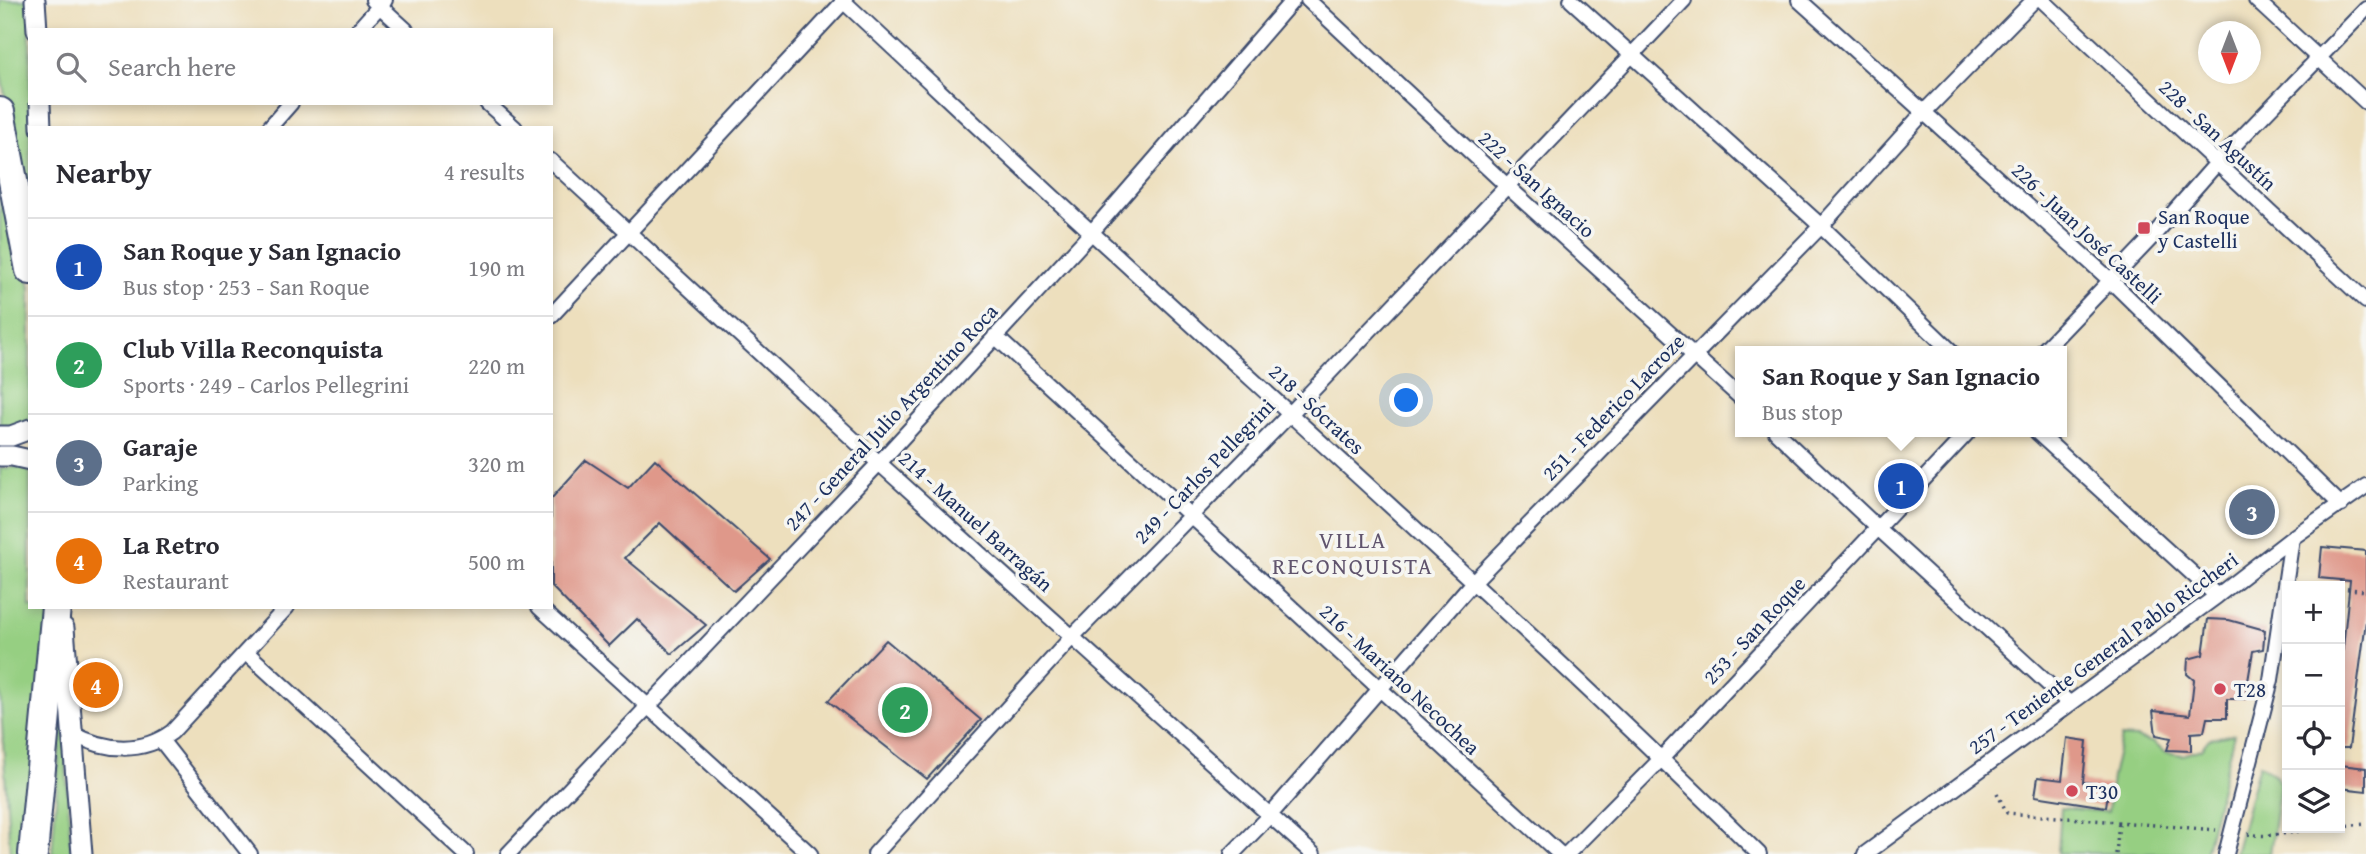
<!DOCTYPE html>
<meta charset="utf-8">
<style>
:root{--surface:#fff;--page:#f2f2f3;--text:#2b2b33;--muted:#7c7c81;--line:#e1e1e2;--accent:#db2777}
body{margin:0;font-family:"Gentium Book Plus",serif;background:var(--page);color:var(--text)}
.controls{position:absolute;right:21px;bottom:21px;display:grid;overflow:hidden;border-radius:0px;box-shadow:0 4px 10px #0003}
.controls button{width:63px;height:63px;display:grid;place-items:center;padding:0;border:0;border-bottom:2px solid var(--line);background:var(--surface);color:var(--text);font:35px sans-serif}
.compass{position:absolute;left:2198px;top:21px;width:63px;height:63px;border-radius:50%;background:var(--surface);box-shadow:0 4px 10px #0003;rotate:180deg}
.you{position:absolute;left:1407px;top:401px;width:24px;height:24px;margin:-18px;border:5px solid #fff;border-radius:50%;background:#1a73e8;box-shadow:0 0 0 10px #1a73e833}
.badge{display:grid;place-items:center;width:46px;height:46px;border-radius:50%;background:var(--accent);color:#fff;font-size:23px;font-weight:700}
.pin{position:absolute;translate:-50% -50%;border:4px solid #fff;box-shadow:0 2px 7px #0006}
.popup{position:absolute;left:1735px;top:346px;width:332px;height:91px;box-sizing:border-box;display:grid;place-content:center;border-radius:0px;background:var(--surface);filter:drop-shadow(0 2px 5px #0005);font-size:23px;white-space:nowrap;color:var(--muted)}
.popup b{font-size:26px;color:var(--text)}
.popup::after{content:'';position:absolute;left:50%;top:100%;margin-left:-14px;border:14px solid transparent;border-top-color:var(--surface)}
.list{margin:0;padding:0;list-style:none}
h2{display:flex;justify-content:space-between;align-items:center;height:91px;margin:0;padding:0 28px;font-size:30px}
h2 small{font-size:23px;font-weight:400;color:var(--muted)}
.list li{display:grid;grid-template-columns:46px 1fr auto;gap:21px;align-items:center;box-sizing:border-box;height:98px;padding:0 28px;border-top:2px solid var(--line)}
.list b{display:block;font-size:26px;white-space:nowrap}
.list p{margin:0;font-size:23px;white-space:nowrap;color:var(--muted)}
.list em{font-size:23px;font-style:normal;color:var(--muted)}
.icon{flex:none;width:38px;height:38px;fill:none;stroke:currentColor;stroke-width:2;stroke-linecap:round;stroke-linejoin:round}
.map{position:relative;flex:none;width:2366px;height:854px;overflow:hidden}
.search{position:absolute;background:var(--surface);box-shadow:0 4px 10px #0003;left:28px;top:28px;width:525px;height:77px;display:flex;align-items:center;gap:18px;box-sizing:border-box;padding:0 24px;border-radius:0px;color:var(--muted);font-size:26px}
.panel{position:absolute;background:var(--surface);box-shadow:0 4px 10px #0003;left:28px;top:126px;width:525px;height:483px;border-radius:0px}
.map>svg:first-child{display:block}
</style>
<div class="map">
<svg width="2366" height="854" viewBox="0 0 2366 854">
<rect width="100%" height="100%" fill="#f6f6f2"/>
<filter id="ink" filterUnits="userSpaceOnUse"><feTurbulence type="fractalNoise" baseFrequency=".0143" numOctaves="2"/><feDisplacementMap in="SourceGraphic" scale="14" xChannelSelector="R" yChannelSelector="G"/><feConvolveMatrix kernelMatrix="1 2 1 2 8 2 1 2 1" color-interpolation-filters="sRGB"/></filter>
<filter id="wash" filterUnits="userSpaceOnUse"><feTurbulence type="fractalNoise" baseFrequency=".00686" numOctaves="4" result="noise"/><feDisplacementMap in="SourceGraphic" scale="28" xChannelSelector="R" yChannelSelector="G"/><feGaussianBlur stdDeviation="1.57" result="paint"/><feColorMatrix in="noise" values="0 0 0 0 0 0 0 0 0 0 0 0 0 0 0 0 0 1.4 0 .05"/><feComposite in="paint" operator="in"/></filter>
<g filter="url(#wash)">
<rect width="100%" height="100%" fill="#eddfbd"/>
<!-- green -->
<path fill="#96cf82" stroke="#587f70" stroke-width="2" d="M0,0H30V103H36L37,128H30V227L0,70Z
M0,139L30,288V423L0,431Z
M21,467L30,472V607H50L28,854H10L0,692V468Z
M63,702L71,854H52Z
M2234,734L2205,854L2058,853L2061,808L2108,812L2112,777L2121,737L2137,738L2154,743L2164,752L2183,755L2201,749L2209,739Z
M2259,764L2275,775L2280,784L2270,854H2235Z"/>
<g id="blocks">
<!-- building -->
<path fill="#df988a" d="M655,459L770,559L734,591L660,523L625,558L706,625L672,654L637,619L609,646L551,586V499L586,460L628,488Z
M2322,547L2366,551V621L2349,748H2340V676L2350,581L2319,578Z
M2208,619L2229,620L2265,630L2263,649L2253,651L2245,699H2227V718H2207L2204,732L2191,733V751L2167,750L2171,738L2156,735L2153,711L2190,715L2194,680L2187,674L2188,659L2203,655Z
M886,640L981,720L927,779L828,701Z
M2067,738L2087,741L2083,782L2109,785L2106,807L2035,796L2038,777L2062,780Z
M2340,765L2366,768V791L2340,788Z"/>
</g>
</g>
<g filter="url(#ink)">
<use href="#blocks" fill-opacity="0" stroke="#3a496c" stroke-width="2"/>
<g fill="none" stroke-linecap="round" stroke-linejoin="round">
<!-- minor casing -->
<g stroke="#3a496c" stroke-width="18">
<path id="minor" d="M373,0L406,30
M842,0C925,77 1007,155 1091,232C1315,438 1542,640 1759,854
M1308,0L1507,186L1740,397
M1571,0L1821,226L1951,351
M1799,0L2109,279L2341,505
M2042,0L2366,301
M2256,0L2366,102
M358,30L385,0
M487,103L515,128
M269,128L291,103
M551,161L879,463L1313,854
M551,316L845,0
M995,336L1560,854
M2043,351L2152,237L2217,163L2366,9
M1776,432L1879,529L2070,704
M2037,432L2217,596
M539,607L810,854
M246,652L466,854
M73,734C105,751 142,754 172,732L287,607
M161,740L250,854
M508,854L879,463L1091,233L1293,0
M875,854L1073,636L1291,413L1684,0
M1232,854L1270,815L1473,582L1821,226L1923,113L2034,0
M1567,854L1662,758L1968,432
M1865,854L2217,596L2292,538L2366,486
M2226,854L2271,680L2292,538"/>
</g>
<!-- tertiary casing -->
<g stroke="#3a496c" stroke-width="23">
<path id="tertiary" d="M35,0L37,30
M40,103L41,128
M0,436H11L30,429
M0,456H12L30,460
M64,628L82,854"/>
</g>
<!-- motorway casing -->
<g stroke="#3a496c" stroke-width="32">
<path id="motorway" d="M0,112L30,270
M33,854L56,607"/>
</g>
<!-- path -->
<path stroke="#3a496c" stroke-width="3.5" stroke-dasharray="2 5" stroke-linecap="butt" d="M2317,586H2324
M2340,588L2366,591
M1997,793L2007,813L2216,830
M2340,826L2366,824
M2248,834C2272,839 2297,830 2321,828
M2116,854L2119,821"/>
<!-- minor -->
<use href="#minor" stroke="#fff" stroke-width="14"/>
<!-- tertiary -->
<use href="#tertiary" stroke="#fff" stroke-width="19"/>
<!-- motorway -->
<use href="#motorway" stroke="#fff" stroke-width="28"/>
</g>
</g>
<!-- markers -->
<g fill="#d1495b" stroke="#f6f6f2" stroke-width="2.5">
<rect x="2137" y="221" width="14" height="14" rx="3.5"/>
<circle cx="2220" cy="689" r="7"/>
<circle cx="2072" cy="791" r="7"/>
</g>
<g text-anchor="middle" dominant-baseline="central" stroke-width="7" stroke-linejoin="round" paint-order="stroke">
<!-- street labels -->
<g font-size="21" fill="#1b2f5e" stroke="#f6f6f2">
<text transform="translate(2218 135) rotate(43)">228 - San Agustín</text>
<text transform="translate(1537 184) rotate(42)">222 - San Ignacio</text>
<text transform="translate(2087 233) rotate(43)">226 - Juan José Castelli</text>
<text transform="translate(1613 407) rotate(-46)">251 - Federico Lacroze</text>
<text transform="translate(1317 409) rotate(43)">218 - Sócrates</text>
<text transform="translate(891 417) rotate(-47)">247 - General Julio Argentino Roca</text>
<text transform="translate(1204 471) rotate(-46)">249 - Carlos Pellegrini</text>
<text transform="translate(976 521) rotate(42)">214 - Manuel Barragán</text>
<text transform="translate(1754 630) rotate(-47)">253 - San Roque</text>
<text transform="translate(2103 653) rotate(-36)">257 - Teniente General Pablo Riccheri</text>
<text transform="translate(1400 679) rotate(43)">216 - Mariano Necochea</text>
</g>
<!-- poi labels -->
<g font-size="21" fill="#1b2f5e" stroke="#f6f6f2" text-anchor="start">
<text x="2158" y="216">San Roque<tspan x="2158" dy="24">y Castelli</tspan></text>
<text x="2234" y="689">T28</text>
<text x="2086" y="791">T30</text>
</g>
<!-- neighbourhood labels -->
<g font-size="23" letter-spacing="2" fill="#60546d" stroke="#f6f6f2">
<text x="1353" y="539">VILLA<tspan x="1353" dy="26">RECONQUISTA</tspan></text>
</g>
</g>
</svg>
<div class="controls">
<button>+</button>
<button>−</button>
<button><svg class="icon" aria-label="locate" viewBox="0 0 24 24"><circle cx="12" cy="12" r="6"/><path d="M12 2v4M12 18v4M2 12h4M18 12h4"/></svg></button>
<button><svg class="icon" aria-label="layers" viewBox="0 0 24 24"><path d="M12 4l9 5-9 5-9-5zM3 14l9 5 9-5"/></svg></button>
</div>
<svg class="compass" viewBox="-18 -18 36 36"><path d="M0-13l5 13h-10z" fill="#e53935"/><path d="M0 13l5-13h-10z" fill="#7c7c81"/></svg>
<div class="you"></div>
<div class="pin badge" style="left:1901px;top:486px;background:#1a4fb4">1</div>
<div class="popup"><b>San Roque y San Ignacio</b>Bus stop</div>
<div class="pin badge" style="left:905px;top:710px;background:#2e9e5b">2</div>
<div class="pin badge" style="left:2252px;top:512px;background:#5c6f8a">3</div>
<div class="pin badge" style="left:96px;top:685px;background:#e8710a">4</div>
<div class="search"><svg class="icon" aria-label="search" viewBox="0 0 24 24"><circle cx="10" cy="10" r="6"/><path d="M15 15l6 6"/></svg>Search here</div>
<section class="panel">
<h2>Nearby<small>4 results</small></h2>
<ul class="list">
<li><span class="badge" style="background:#1a4fb4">1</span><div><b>San Roque y San Ignacio</b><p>Bus stop · 253 - San Roque</p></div><em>190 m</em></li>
<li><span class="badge" style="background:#2e9e5b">2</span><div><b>Club Villa Reconquista</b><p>Sports · 249 - Carlos Pellegrini</p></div><em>220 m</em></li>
<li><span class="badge" style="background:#5c6f8a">3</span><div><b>Garaje</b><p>Parking</p></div><em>320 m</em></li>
<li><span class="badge" style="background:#e8710a">4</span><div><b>La Retro</b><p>Restaurant</p></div><em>500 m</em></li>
</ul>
</section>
</div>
